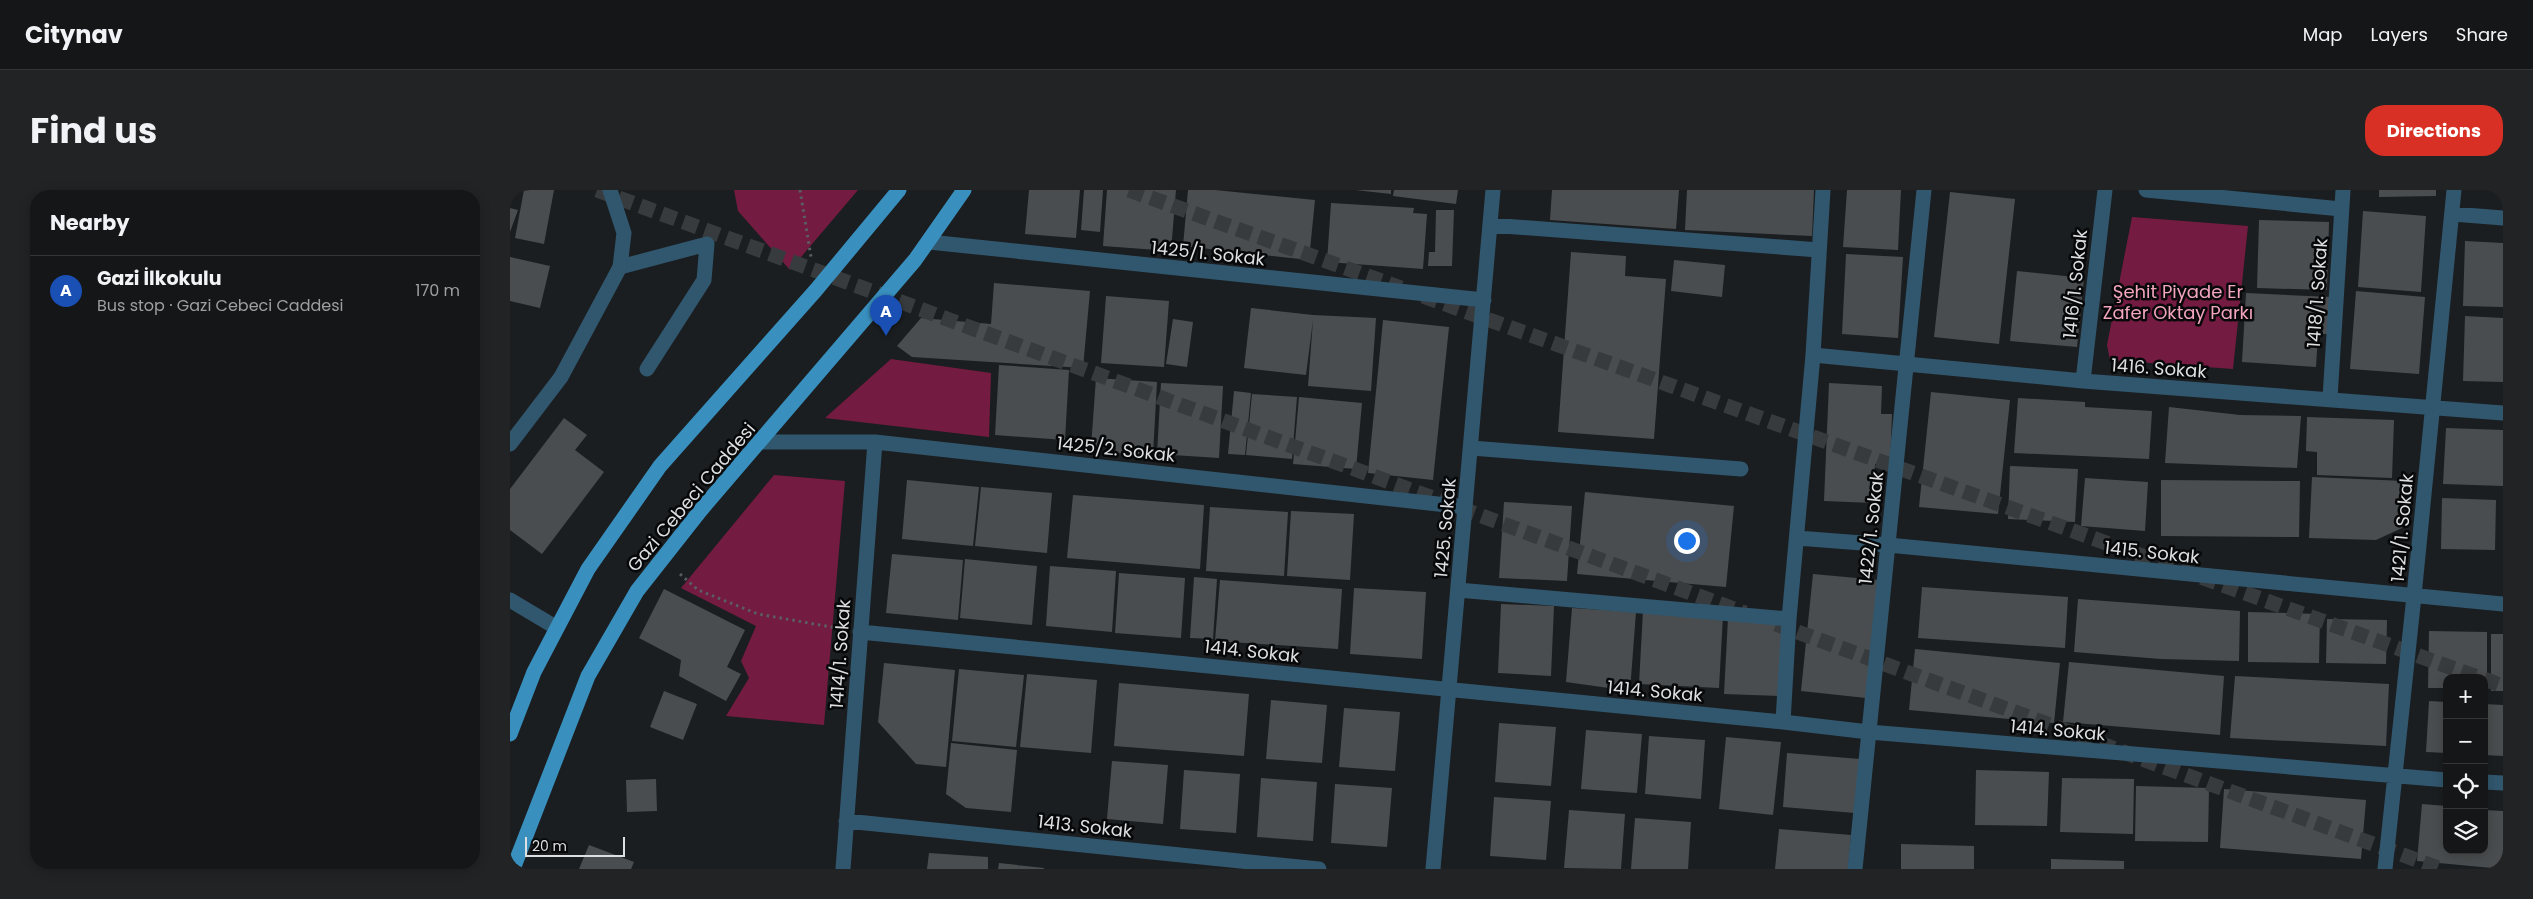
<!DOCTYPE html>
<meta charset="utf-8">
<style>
:root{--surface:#141618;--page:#212325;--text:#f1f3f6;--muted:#9d9fa2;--line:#333537;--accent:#d93025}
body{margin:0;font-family:Poppins,sans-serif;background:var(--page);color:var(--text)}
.controls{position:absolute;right:15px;bottom:15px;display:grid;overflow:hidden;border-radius:10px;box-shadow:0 2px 12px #0003}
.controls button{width:45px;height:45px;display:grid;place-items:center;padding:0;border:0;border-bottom:1px solid var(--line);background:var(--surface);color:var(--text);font:25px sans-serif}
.scale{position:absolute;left:15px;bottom:12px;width:100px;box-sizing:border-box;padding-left:5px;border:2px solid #dddfe1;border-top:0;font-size:14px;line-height:18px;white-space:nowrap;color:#dddfe1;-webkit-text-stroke:4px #070809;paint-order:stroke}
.you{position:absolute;left:1176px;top:350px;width:18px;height:18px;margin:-12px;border:4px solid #fff;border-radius:50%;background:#1a73e8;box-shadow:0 0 0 8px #1a73e833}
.badge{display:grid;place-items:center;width:32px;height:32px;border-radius:50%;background:var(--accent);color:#fff;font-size:16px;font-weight:700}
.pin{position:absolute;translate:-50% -41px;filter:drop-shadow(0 1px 2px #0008)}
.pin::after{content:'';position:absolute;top:26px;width:18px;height:15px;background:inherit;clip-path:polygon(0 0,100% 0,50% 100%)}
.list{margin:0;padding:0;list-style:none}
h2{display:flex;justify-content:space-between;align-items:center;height:65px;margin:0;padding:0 20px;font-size:21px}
h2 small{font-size:16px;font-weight:400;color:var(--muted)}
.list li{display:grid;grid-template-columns:32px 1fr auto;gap:15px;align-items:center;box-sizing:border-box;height:70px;padding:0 20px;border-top:1px solid var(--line)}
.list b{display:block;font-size:19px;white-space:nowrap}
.list p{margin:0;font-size:16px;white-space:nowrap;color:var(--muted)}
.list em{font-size:16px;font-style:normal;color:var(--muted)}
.icon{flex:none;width:28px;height:28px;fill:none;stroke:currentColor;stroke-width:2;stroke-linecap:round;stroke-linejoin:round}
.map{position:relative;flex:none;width:1993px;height:679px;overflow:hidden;border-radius:20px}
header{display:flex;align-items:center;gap:30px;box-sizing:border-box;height:70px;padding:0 25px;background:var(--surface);border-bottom:1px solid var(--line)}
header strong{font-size:24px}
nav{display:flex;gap:28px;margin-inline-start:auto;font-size:18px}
.intro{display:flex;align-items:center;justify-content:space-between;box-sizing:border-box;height:120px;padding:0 30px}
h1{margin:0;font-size:35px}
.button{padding:12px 22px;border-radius:20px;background:var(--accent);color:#fff;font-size:18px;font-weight:700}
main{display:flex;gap:30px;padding:0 30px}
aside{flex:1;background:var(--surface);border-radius:20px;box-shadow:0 2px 12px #0003}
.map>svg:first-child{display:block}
</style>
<header>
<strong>Citynav</strong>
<nav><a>Map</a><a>Layers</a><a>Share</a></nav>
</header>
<div class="intro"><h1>Find us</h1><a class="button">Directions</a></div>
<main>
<aside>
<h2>Nearby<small></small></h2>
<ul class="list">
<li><span class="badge" style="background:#1a4fb4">A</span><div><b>Gazi İlkokulu</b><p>Bus stop · Gazi Cebeci Caddesi</p></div><em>170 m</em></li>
</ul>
</aside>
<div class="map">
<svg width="1993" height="679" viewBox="0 0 1993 679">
<rect width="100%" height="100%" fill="#1b1e20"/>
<!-- green -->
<path fill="#741b41" d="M224,0H348L280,80L228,21Z
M1622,27L1738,36L1723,179L1600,170L1597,155Z
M381,169L481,183L479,247L315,228Z
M264,285L335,291L314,535L216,526L239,488L231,471L246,436L171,398Z"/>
<!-- building -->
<path fill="#4a4d4f" d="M14,0H44L34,54L5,48Z
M519,0H570L566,48L515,44Z
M574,0H593L590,42L571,40Z
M597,0H666L661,61L593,56Z
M678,0H705L805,10L799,70L673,56Z
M845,0H881V4Z
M884,0H948L946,14L883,6Z
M1042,0H1169L1166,39L1040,30Z
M1177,0H1304L1302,46L1175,40Z
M1337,0H1391L1388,60L1333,57Z
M1869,0H1926V6L1869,7Z
M1440,2L1505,9L1489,154L1424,147Z
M821,13L904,18L903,23L917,24L913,79L817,72Z
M0,18L8,20L0,42Z
M926,20H944L942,76H918L919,62H925Z
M1853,21L1916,26L1911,102L1848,97Z
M1749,30L1819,32L1817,100L1747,98Z
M1955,51L1993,53V117L1953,116Z
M1061,62L1116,66L1115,86L1156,89L1144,249L1048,242Z
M1336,64L1393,67L1388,148L1332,144Z
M0,67L40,76L30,118L0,111Z
M1164,70L1215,75L1212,107L1161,101Z
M1507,81L1574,88L1567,157L1500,151Z
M484,93L580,101L573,178L402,167L387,156L411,128L481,134Z
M1846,101L1915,107L1909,184L1840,179Z
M1736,103L1821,107L1819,144H1808L1806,177L1732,172Z
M596,106L659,111L654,177L591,173Z
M741,118L803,125L866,128L861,201L798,196L803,130L796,185L734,178Z
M1955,126L1993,128V192L1953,191Z
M663,129L683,132L677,177L656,174Z
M873,130L939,137L923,290L858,283Z
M489,175L559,180L555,250L485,245Z
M586,188L647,192L643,265L605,263L606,258L581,257Z
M651,193L713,196L709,268L647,264Z
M1319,193L1372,196L1371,224H1382L1380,275L1365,274L1363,313L1314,311Z
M724,201L741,203L735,265L718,264Z
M1421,202L1500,210L1488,324L1409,317Z
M742,204L787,207L782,269L736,265Z
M789,207L852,213L846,279L783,274Z
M1508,208L1575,212V217L1642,221L1639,269L1504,263Z
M1659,217L1730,225L1791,226L1787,278L1655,273Z
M1797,227L1884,230L1882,288L1807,285V262L1796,261Z
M54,228L77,245L65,260L94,282L32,364L0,340V299Z
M1936,238L1993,240V296L1933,294Z
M1500,276L1568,279L1565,332L1498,329Z
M1802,287L1894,291L1892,338L1866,350L1799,348Z
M1575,288L1638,292L1635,341L1571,336Z
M397,290L469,297L463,356L392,349Z
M1651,290L1790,291L1789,347L1651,346Z
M471,297L542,303L537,363L465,356Z
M1075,302L1224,316L1216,397L1067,384Z
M563,305L694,315L690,379L557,368Z
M1932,308L1986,310L1985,360L1931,359Z
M994,312L1062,316L1057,391L989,388Z
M700,317L778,322L774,386L696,381Z
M781,321L844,324L840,390L777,386Z
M382,364L453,370L448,430L376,423Z
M455,369L527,376L522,435L450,428Z
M540,376L606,381L602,442L536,436Z
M609,383L675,388L671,448L605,443Z
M1303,384L1368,390L1356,508L1291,501Z
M684,387L707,389L703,449L680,448Z
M710,390L832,399L828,459L705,451Z
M1412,397L1558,407L1555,458L1408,448Z
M844,398L916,402L912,469L840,464Z
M154,399L235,440L217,477L231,484L216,511L169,486L171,470L129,448Z
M1568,409L1730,421L1729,471L1651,469L1564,462Z
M991,414L1044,416L1041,486L988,483Z
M1062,418L1126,422L1120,501L1056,492Z
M1133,421L1213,425L1209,498L1129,494Z
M1738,422L1810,424L1809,473L1738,472Z
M1218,428L1274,431L1270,506L1214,504Z
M1817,429L1877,430L1876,474L1816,473Z
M1919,441L1977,442V499H1974V488H1937V498H1918Z
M1981,444H1993V501H1981Z
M1405,459L1550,473L1544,533L1399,520Z
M1559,472L1714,486L1710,545L1553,532Z
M374,473L445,480L436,577L406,574L368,532Z
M449,479L514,485L506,557L442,551Z
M517,484L587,490L581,563L510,557Z
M1725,486L1879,494L1876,556L1720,548Z
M609,493L739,504L734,566L604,556Z
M154,501L187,514L173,550L140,537Z
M761,510L817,515L812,573L756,569Z
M1919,511L1937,512V563L1916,562Z
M1974,514L1993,515V566L1974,565Z
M834,518L890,522L885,581L829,577Z
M989,533L1046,537L1041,596L985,592Z
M1076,540L1132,544L1127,603L1071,599Z
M1139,546L1195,550L1191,609L1135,604Z
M1216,547L1271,552L1263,625L1209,619Z
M441,553L507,560L501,622L456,618L436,604Z
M1277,563L1350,569L1345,623L1273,617Z
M602,571L658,575L653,634L597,629Z
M674,580L730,584L726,643L670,639Z
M1466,580L1539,582L1537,636L1465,635Z
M751,588L807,592L803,651L747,647Z
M1552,588L1624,589L1623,644L1550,642Z
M146,589L147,621L117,622L116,590Z
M825,594L882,598L877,657L821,653Z
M1626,596L1699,598L1698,652L1625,651Z
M1714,599L1856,610L1851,669L1710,658Z
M984,607L1041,611L1036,670L980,666Z
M1912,614L1937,616V660H1974V620L1993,621V679L1907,671Z
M1059,620L1115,624L1111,679L1054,678Z
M1125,628L1181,632L1178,679H1121Z
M1269,639L1341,645L1338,679H1265Z
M1391,654L1464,656V679H1391Z
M79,655L124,672L121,679H69Z
M419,663L478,667V679H417Z
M1541,669L1614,671V679H1541Z
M489,673L534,678V679H488Z"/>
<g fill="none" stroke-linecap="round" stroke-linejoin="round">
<!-- highway-tunnel -->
<path stroke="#383b3d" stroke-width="15" stroke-dasharray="15 8" stroke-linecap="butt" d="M87,0L1235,423
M619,0L891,98
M913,106L1970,488
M1266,434L1931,679
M1974,489L1993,496"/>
<!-- path -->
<path stroke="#5b5e60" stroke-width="3" stroke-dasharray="2.5 4" stroke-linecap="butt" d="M290,0L301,67
M170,384L188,400L248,424L327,438"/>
<!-- lane -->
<path stroke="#31576e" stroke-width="15" d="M110,77L197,54L194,90L137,179
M0,254L51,187
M961,258L1231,279
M0,410L47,438"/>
<!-- street -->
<path stroke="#31576e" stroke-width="15" d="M1636,0L1831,19
M1943,24L1993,28
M980,35L1309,60
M419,52L974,110
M1303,165L1573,191L1993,223
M51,187L110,77L114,43L100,0
M1573,191L1595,0
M1820,208L1833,0
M251,252H365L955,317
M1287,348L1378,355L1993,414
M948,400L1279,429
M350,442L1273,532L1359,542L1937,590
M1273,532L1279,429L1303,165L1313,0
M1974,592L1993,593
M336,631L809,679
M333,679L365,252
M923,679L983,0
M1345,679L1414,0
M1875,679L1904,406L1944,0"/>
<!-- primary -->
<path stroke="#3990bf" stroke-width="15" d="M0,544L24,482L78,379L150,276L306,100L389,0
M3,679L78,486L127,401L190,321L405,70L454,0"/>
</g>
<g text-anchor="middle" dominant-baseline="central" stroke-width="5" stroke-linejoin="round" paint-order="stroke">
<!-- street labels -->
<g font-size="18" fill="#dddfe1" stroke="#070809">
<text transform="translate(698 63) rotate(6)">1425/1. Sokak</text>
<text transform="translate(1565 94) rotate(-84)">1416/1. Sokak</text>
<text transform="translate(1807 103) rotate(-86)">1418/1. Sokak</text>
<text transform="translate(1649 178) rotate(4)">1416. Sokak</text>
<text transform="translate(606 259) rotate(6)">1425/2. Sokak</text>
<text transform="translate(181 307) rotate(-50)">Gazi Cebeci Caddesi</text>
<text transform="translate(935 338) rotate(-85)">1425. Sokak</text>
<text transform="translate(1361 338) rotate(-84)">1422/1. Sokak</text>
<text transform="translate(1892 338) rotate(-85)">1421/1. Sokak</text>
<text transform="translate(1642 362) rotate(6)">1415. Sokak</text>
<text transform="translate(742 461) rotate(6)">1414. Sokak</text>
<text transform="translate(330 464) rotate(-86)">1414/1. Sokak</text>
<text transform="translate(1145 501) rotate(5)">1414. Sokak</text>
<text transform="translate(1548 540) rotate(5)">1414. Sokak</text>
<text transform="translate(575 636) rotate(6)">1413. Sokak</text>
</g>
<!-- park labels -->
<g font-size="18" fill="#f2a5bd" stroke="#070809">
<text x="1668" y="101">Şehit Piyade Er<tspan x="1668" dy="21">Zafer Oktay Parkı</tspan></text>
</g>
</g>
</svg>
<div class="controls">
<button>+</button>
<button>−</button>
<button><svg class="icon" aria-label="locate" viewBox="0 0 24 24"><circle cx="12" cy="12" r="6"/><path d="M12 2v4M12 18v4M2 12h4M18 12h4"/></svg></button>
<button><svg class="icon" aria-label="layers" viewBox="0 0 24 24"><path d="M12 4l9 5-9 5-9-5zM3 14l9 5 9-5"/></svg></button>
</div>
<div class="scale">20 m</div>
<div class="you"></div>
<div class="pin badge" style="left:376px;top:146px;background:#1a4fb4">A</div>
</div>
</main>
